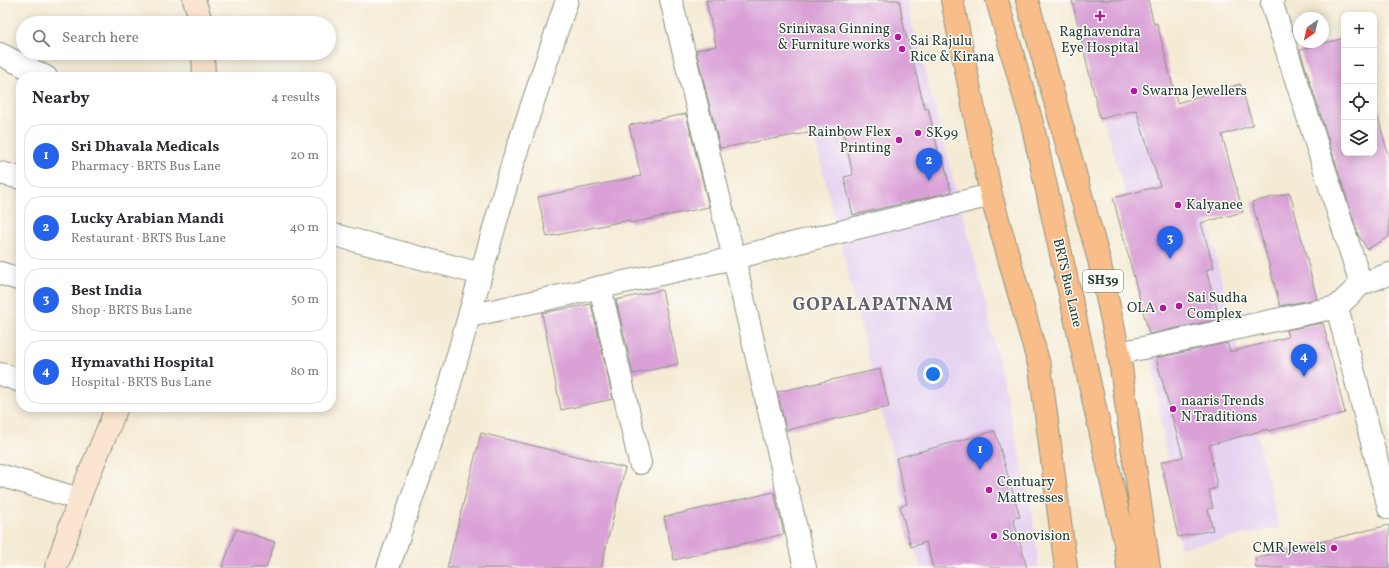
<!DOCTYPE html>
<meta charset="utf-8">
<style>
:root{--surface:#fff;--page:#f2f2f3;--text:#2b2b33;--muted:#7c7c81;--line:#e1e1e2;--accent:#2563eb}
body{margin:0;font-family:Vollkorn,serif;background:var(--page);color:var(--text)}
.controls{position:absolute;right:12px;top:12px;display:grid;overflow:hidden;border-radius:8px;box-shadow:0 2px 10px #0003}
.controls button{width:36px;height:36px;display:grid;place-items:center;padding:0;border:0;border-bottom:1px solid var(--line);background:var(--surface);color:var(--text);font:20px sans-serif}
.compass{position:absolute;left:1293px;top:12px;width:36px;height:36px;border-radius:50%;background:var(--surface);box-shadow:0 2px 10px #0003;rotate:214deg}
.you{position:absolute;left:933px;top:374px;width:14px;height:14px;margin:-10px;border:3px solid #fff;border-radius:50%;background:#1a73e8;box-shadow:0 0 0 6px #1a73e833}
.badge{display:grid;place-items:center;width:26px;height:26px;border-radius:50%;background:var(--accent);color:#fff;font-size:13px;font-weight:700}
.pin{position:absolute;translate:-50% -33px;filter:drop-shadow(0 1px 2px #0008)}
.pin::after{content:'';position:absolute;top:21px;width:14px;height:12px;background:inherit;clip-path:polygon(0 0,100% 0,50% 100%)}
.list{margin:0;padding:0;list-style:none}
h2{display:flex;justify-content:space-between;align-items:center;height:52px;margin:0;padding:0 16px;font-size:17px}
h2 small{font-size:13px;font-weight:400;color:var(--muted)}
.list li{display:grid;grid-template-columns:26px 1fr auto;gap:12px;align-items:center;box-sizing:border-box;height:64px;margin:0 8px 8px;padding:0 8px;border:1px solid var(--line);border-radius:16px}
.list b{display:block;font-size:15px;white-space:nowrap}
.list p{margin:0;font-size:13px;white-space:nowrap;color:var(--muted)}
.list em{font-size:13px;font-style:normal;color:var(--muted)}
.icon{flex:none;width:22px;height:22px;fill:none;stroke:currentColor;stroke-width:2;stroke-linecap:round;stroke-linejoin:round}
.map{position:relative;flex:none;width:1389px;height:568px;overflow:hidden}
.search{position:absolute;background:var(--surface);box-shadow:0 2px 10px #0003;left:16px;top:16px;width:320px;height:44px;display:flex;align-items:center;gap:10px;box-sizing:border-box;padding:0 14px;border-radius:22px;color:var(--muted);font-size:15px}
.panel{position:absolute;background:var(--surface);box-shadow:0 2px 10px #0003;left:16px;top:72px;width:320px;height:340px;border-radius:16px}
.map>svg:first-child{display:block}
</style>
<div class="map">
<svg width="1389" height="568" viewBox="0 0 1389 568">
<rect width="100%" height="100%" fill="#fdfcf7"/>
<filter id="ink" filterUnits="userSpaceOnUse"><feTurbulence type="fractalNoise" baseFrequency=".025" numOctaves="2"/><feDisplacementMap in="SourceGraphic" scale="8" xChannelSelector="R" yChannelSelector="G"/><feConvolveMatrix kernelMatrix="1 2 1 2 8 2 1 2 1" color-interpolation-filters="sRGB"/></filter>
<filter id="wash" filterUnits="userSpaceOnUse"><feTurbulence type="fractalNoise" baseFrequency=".012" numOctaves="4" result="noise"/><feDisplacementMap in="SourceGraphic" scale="16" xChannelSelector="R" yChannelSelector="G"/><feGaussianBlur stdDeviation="0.9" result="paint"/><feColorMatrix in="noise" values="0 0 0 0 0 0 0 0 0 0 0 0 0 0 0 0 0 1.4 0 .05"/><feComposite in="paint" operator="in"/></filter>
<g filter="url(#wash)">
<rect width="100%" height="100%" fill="#f5ebd5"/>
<!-- built -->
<path fill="#e5d3f1" d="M781,0H906L982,287L1032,510L1039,568H920Z
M1070,0H1141L1195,165L1279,528L1180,548L1131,214Z"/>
<g id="blocks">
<!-- building -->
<path fill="#daa1d7" d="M706,0H899L904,27L925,109L928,108L939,154H942L951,192L853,215L844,177L853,175L842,127L720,148L696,50L716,46Z
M1072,0H1148L1154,24L1157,23L1177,103L1240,84L1253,125L1222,135L1243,212L1201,223L1214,268L1206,270L1220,319L1149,334L1113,198L1160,186L1136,110L1100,119Z
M1344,38V153H1374V102L1389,158V237L1367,249L1358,234L1300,50Z
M686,114L709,207L630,223L629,220L547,237L538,197L641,176L629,125Z
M1290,193L1317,299L1280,306L1252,202Z
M662,290L678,364L633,374L616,300Z
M591,304L613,399L561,410L542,313Z
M1323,323L1345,413L1268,431V429L1209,445L1217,488L1209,490L1213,508L1208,509L1213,530L1178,537L1161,462L1183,457L1156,358L1227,343L1230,352L1288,337L1286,330Z
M880,369L889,407L786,430L777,392Z
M995,431L1020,517L1013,518L1027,568H933L926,542L911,547L900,506L907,504L896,458Z
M481,433L625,468L601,568H447Z
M774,492L784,534L674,560L664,517Z
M1389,525V568H1256L1255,558Z
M236,529L275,542L266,568H222Z"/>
</g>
</g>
<g filter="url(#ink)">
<use href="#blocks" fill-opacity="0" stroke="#8a9484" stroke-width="1"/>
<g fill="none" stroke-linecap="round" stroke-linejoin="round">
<!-- street casing -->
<g stroke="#8a9484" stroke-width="24">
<path id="street" d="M671,0L734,258L805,568
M1273,0L1272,4L1361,284
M0,54L46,77
M0,173L21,178
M331,234L481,274
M0,273L21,280
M600,287L640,463
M1337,307L1389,508
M469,316L734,258L991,195
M1119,353L1337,307L1361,284L1389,274
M0,374L21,381
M0,475L79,499
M388,568L444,404L512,165L567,0"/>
</g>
<!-- secondary casing -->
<g stroke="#8a9484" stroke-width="24">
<path id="secondary" d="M194,0L202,23
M203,53L204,77
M56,568L82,491L117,407"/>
</g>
<!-- primary casing -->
<g stroke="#8a9484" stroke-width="24">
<path id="primary" d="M952,0L991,195L1040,368L1066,568
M997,0L1032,123L1125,543L1128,568
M1027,0L1099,260L1119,353L1149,568"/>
</g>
<!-- street -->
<use href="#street" stroke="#fff" stroke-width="22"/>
<!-- secondary -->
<use href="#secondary" stroke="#fce5d0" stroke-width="22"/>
<!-- primary -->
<use href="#primary" stroke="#f8bd89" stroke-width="22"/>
</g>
</g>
<!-- markers -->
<g fill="#b5179e" stroke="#fdfcf7" stroke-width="1.5">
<path d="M1098 10h4v4h4v4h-4v4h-4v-4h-4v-4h4z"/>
<circle cx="898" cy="37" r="4"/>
<circle cx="902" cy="49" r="4"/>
<circle cx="1134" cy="91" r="4"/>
<circle cx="918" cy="133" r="4"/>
<circle cx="899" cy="140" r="4"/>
<circle cx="1178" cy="205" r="4"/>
<circle cx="1179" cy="306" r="4"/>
<circle cx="1163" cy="308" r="4"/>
<circle cx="1173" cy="409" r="4"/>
<circle cx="989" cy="490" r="4"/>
<circle cx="994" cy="536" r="4"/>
<circle cx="1334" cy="548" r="4"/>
</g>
<g text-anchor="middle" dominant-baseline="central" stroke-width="3" stroke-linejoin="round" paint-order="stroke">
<!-- shield labels -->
<rect fill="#fdfcf7" stroke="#62766e" stroke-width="1" x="1083" y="270" width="40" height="22" rx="3"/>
<g font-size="13" font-weight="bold" fill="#1f3d34">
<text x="1103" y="281">SH39</text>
</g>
<!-- poi labels -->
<g font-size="14" fill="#1f3d34" stroke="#fdfcf7" text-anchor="start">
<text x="890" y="29" text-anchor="end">Srinivasa Ginning<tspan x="890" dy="16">&amp; Furniture works</tspan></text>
<text x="1100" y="32" text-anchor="middle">Raghavendra<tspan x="1100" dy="16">Eye Hospital</tspan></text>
<text x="910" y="41">Sai Rajulu<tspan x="910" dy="16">Rice &amp; Kirana</tspan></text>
<text x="1142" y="91">Swarna Jewellers</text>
<text x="891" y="132" text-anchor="end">Rainbow Flex<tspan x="891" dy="16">Printing</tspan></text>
<text x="926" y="133">SK99</text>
<text x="1186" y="205">Kalyanee</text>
<text x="1187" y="298">Sai Sudha<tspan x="1187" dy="16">Complex</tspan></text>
<text x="1155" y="308" text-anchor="end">OLA</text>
<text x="1181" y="401">naaris Trends<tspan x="1181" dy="16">N Traditions</tspan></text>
<text x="997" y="482">Centuary<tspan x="997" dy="16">Mattresses</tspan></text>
<text x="1002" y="536">Sonovision</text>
<text x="1326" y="548" text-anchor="end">CMR Jewels</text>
</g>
<!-- street labels -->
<g font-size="14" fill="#1f3d34" stroke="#fdfcf7">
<text transform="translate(1067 283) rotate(77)">BRTS Bus Lane</text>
</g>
<!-- district labels -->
<g font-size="18" font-weight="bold" letter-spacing="1" fill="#60606d" stroke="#fdfcf7">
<text x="873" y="305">GOPALAPATNAM</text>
</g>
</g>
</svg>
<div class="controls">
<button>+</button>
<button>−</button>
<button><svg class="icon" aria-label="locate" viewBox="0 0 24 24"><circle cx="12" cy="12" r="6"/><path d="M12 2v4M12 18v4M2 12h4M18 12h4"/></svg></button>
<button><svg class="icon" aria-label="layers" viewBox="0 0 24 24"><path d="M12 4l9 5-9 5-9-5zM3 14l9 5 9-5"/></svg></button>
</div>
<svg class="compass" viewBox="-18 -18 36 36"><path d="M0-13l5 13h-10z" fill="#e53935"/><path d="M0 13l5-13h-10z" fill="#7c7c81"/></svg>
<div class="you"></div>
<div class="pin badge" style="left:980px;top:470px">1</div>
<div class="pin badge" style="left:929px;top:181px">2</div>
<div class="pin badge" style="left:1170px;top:259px">3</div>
<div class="pin badge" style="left:1304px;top:377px">4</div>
<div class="search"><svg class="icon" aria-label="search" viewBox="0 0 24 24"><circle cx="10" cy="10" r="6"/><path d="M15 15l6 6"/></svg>Search here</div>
<section class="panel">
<h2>Nearby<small>4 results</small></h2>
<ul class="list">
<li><span class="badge">1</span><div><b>Sri Dhavala Medicals</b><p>Pharmacy · BRTS Bus Lane</p></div><em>20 m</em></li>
<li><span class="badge">2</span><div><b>Lucky Arabian Mandi</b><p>Restaurant · BRTS Bus Lane</p></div><em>40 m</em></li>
<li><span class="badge">3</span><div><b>Best India</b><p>Shop · BRTS Bus Lane</p></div><em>50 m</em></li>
<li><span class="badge">4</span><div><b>Hymavathi Hospital</b><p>Hospital · BRTS Bus Lane</p></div><em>80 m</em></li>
</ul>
</section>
</div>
